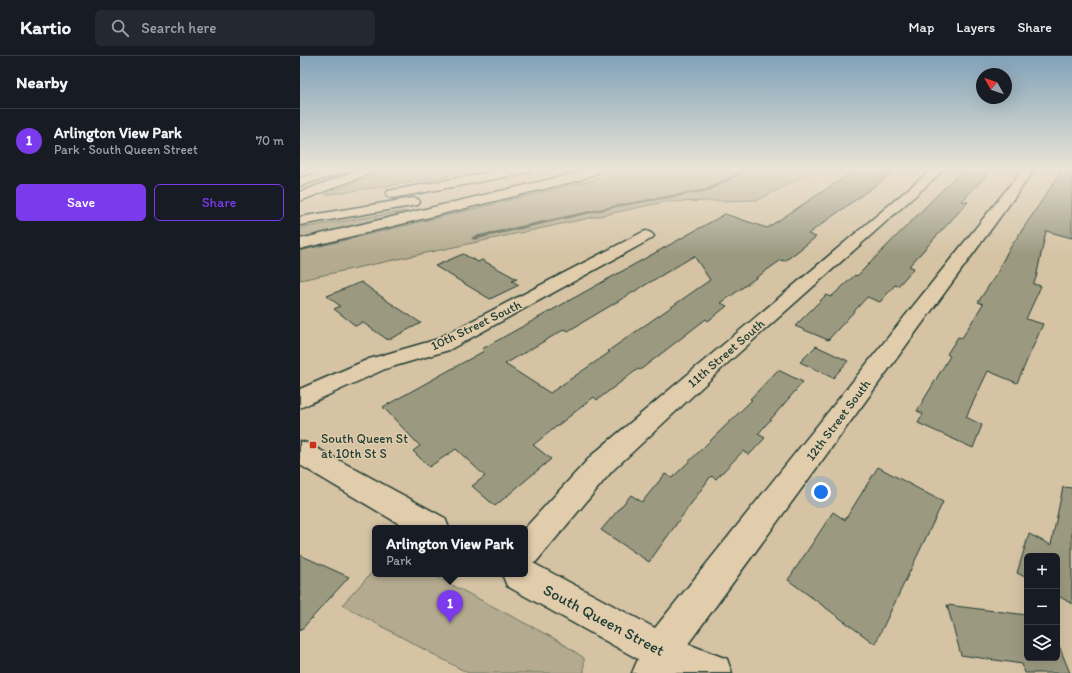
<!DOCTYPE html>
<meta charset="utf-8">
<style>
:root{--surface:#171b24;--page:#242831;--text:#f1f3f6;--muted:#9ea1a6;--line:#363941;--accent:#7c3aed}
body{margin:0;font-family:Itim,sans-serif;background:var(--page);color:var(--text)}
.controls{position:absolute;right:12px;bottom:12px;display:grid;overflow:hidden;border-radius:6px;box-shadow:0 4px 16px #0002}
.controls button{width:36px;height:36px;display:grid;place-items:center;padding:0;border:0;border-bottom:1px solid var(--line);background:var(--surface);color:var(--text);font:20px sans-serif}
.compass{position:absolute;left:676px;top:12px;width:36px;height:36px;border-radius:50%;background:var(--surface);box-shadow:0 4px 16px #0002;rotate:310deg}
.you{position:absolute;left:521px;top:436px;width:14px;height:14px;margin:-10px;border:3px solid #fff;border-radius:50%;background:#1a73e8;box-shadow:0 0 0 6px #1a73e833}
.badge{display:grid;place-items:center;width:26px;height:26px;border-radius:50%;background:var(--accent);color:#fff;font-size:13px;font-weight:700}
.pin{position:absolute;translate:-50% -33px;filter:drop-shadow(0 1px 2px #0008)}
.pin::after{content:'';position:absolute;top:21px;width:14px;height:12px;background:inherit;clip-path:polygon(0 0,100% 0,50% 100%)}
.popup{position:absolute;left:72px;top:469px;width:156px;height:52px;box-sizing:border-box;display:grid;place-content:center;border-radius:6px;background:var(--surface);filter:drop-shadow(0 1px 3px #0005);font-size:13px;white-space:nowrap;color:var(--muted)}
.popup b{font-size:15px;color:var(--text)}
.popup::after{content:'';position:absolute;left:50%;top:100%;margin-left:-8px;border:8px solid transparent;border-top-color:var(--surface)}
.list{margin:0;padding:0;list-style:none}
h2{display:flex;justify-content:space-between;align-items:center;height:52px;margin:0;padding:0 16px;font-size:17px}
h2 small{font-size:13px;font-weight:400;color:var(--muted)}
.list li{display:grid;grid-template-columns:26px 1fr auto;gap:12px;align-items:center;box-sizing:border-box;height:64px;padding:0 16px;border-top:1px solid var(--line)}
.list b{display:block;font-size:15px;white-space:nowrap}
.list p{margin:0;font-size:13px;white-space:nowrap;color:var(--muted)}
.list em{font-size:13px;font-style:normal;color:var(--muted)}
.actions{display:flex;gap:8px;padding:12px 16px}
.actions a{flex:1;padding:9px 0;border:1px solid var(--accent);border-radius:6px;text-align:center;font-size:14px;color:var(--accent)}
.actions .main{background:var(--accent);color:#fff}
.icon{flex:none;width:22px;height:22px;fill:none;stroke:currentColor;stroke-width:2;stroke-linecap:round;stroke-linejoin:round}
.map{position:relative;flex:none;width:772px;height:617px;overflow:hidden}
header{display:flex;align-items:center;gap:24px;box-sizing:border-box;height:56px;padding:0 20px;background:var(--surface);border-bottom:1px solid var(--line)}
header strong{font-size:19px}
nav{display:flex;gap:22px;margin-inline-start:auto;font-size:14px}
.search{width:280px;height:36px;background:var(--page);display:flex;align-items:center;gap:10px;box-sizing:border-box;padding:0 14px;border-radius:6px;color:var(--muted);font-size:15px}
main{display:flex}
aside{flex:1;background:var(--surface)}
.map>svg:first-child{display:block}
</style>
<header>
<strong>Kartio</strong>
<div class="search"><svg class="icon" aria-label="search" viewBox="0 0 24 24"><circle cx="10" cy="10" r="6"/><path d="M15 15l6 6"/></svg>Search here</div>
<nav><a>Map</a><a>Layers</a><a>Share</a></nav>
</header>
<main>
<aside>
<h2>Nearby<small></small></h2>
<ul class="list">
<li><span class="badge">1</span><div><b>Arlington View Park</b><p>Park · South Queen Street</p></div><em>70 m</em></li>
</ul>
<div class="actions"><a class="main">Save</a><a>Share</a></div>
</aside>
<div class="map">
<svg width="772" height="617" viewBox="0 0 772 617">
<rect width="100%" height="100%" fill="#d5c3a4"/>
<filter id="ink" filterUnits="userSpaceOnUse"><feTurbulence type="fractalNoise" baseFrequency=".025" numOctaves="2"/><feDisplacementMap in="SourceGraphic" scale="8" xChannelSelector="R" yChannelSelector="G"/><feConvolveMatrix kernelMatrix="1 2 1 2 8 2 1 2 1" color-interpolation-filters="sRGB"/></filter>
<g filter="url(#ink)">
<!-- green -->
<path fill="#b4aa8f" stroke="#6a7462" d="M88,113H164L151,119L141,122L25,139Z
M338,113H518L458,144L364,146L0,224V195Z
M106,155V157L0,182V172Z
M75,513V518H131L259,585L284,602V617H168L42,549Z"/>
<g fill="none" stroke-linecap="round" stroke-linejoin="round">
<!-- stream -->
<path fill="#5d6b5a" fill-rule="evenodd" d="M445,113H450L409,135L317,151L174,184L171,182L174,180L317,149L406,133Z"/>
</g>
<!-- building -->
<path fill="#9c9981" stroke="#1f3d34" fill-rule="evenodd" d="M557,113H598L508,178L516,181L485,205L481,204L421,247L427,250L408,265L406,263L340,314L338,313L297,344L294,341L233,389L251,403L195,450L172,430L185,420L156,393L129,411L113,395L120,390L83,351L184,295L182,293L425,158L467,172ZM394,200L410,224L308,295L310,296L250,337L205,308L265,273L268,275Z
M663,113H693L662,145L668,146L609,210L614,212L598,230L595,229L580,246L567,241L528,284L495,270L526,239L531,241L555,219L557,220Z
M763,113H772V182L746,175L736,222L733,228L741,230L726,263L743,268L717,327L688,315L666,361L682,369L673,392L618,367L623,358L617,355L650,300L647,298L658,281L662,282L683,248L678,246L700,213L699,212L708,195Z
M163,198L178,206L182,204L217,223L212,225L219,229L190,243L135,210Z
M61,226L89,246L121,267L88,284L62,266L56,270L34,253L40,250L27,240Z
M516,290L548,305L533,322L500,306Z
M478,314L503,326L458,378L465,382L449,399L443,395L416,423L411,420L349,506L301,474L331,439L342,446L365,418L372,422L452,344L450,343Z
M578,411L643,446L575,588L488,524L533,456L545,464Z
M763,431L772,432V548L757,539V500H727V522L717,517L729,478L751,489Z
M0,499L49,521L0,575Z
M647,549L727,559V602H757V585L770,617H725L722,608L661,599Z"/>
<g fill="none" stroke-linecap="round" stroke-linejoin="round">
<!-- street casing -->
<g stroke="#1f3d34" stroke-width="3">
<path id="street" d="M632,113H645L431,304L312,415L236,506L233,507L355,572L723,113H735L388,588L427,603L432,617H332L338,603L207,530L202,518H225V472L292,399Z
M346,175L351,177L354,180L351,183L149,294L85,313L0,352V333L69,303L135,284L341,177Z
M0,385L9,388L145,462L149,472H106L0,409Z"/>
</g>
<!-- primary casing -->
<g stroke="#1f3d34" stroke-width="3">
<path id="primary" d="M62,113H78L76,115L0,145V136Z"/>
</g>
<!-- highway casing -->
<g stroke="#1f3d34" stroke-width="3">
<path id="highway" d="M32,113H50L48,115L0,130V122Z
M208,113H233L231,115L227,117L93,142L88,141L86,138L88,135L93,134Z
M286,113H303L301,115L280,124L0,193V183L272,118Z
M113,142L118,143L120,146L118,149L0,169V161Z"/>
</g>
<!-- street -->
<use href="#street" fill="#e1ccab" fill-rule="evenodd"/>
<!-- primary -->
<use href="#primary" fill="#e1ccab" fill-rule="evenodd"/>
<!-- highway -->
<use href="#highway" fill="#e1ccab" fill-rule="evenodd"/>
</g>
</g>
<!-- sky -->
<linearGradient id="sky" x2="0" y2="1"><stop stop-color="#81a3b9"/><stop offset="0.57" stop-color="#ece4d6"/><stop offset="1" stop-color="#ece4d6" stop-opacity="0"/></linearGradient>
<rect width="772" height="199" fill="url(#sky)"/>
<!-- markers -->
<rect fill="#c8321e" stroke="#e1ccab" stroke-width="1.5" x="9" y="385" width="8" height="8" rx="2"/>
<g text-anchor="middle" dominant-baseline="central" stroke-width="3" stroke-linejoin="round" paint-order="stroke">
<!-- street labels -->
<g font-size="13" fill="#1f3d34" stroke="#e1ccab">
<text transform="translate(176 269) rotate(-26)">10th Street South</text>
<text transform="translate(426 297) rotate(-41)">11th Street South</text>
<text transform="translate(538 364) rotate(-53)">12th Street South</text>
</g>
<!-- poi labels -->
<g font-size="13" fill="#1f3d34" stroke="#e1ccab" text-anchor="start">
<text x="21" y="382">South Queen St<tspan x="21" dy="15">at 10th St S</tspan></text>
</g>
<!-- near-street labels -->
<g font-size="16" fill="#1f3d34" stroke="#e1ccab">
<text transform="translate(304 564) rotate(28)">South Queen Street</text>
</g>
</g>
</svg>
<div class="controls">
<button>+</button>
<button>−</button>
<button><svg class="icon" aria-label="layers" viewBox="0 0 24 24"><path d="M12 4l9 5-9 5-9-5zM3 14l9 5 9-5"/></svg></button>
</div>
<svg class="compass" viewBox="-18 -18 36 36"><path d="M0-13l5 13h-10z" fill="#e53935"/><path d="M0 13l5-13h-10z" fill="#9ea1a6"/></svg>
<div class="you"></div>
<div class="pin badge" style="left:150px;top:567px">1</div>
<div class="popup"><b>Arlington View Park</b>Park</div>
</div>
</main>
